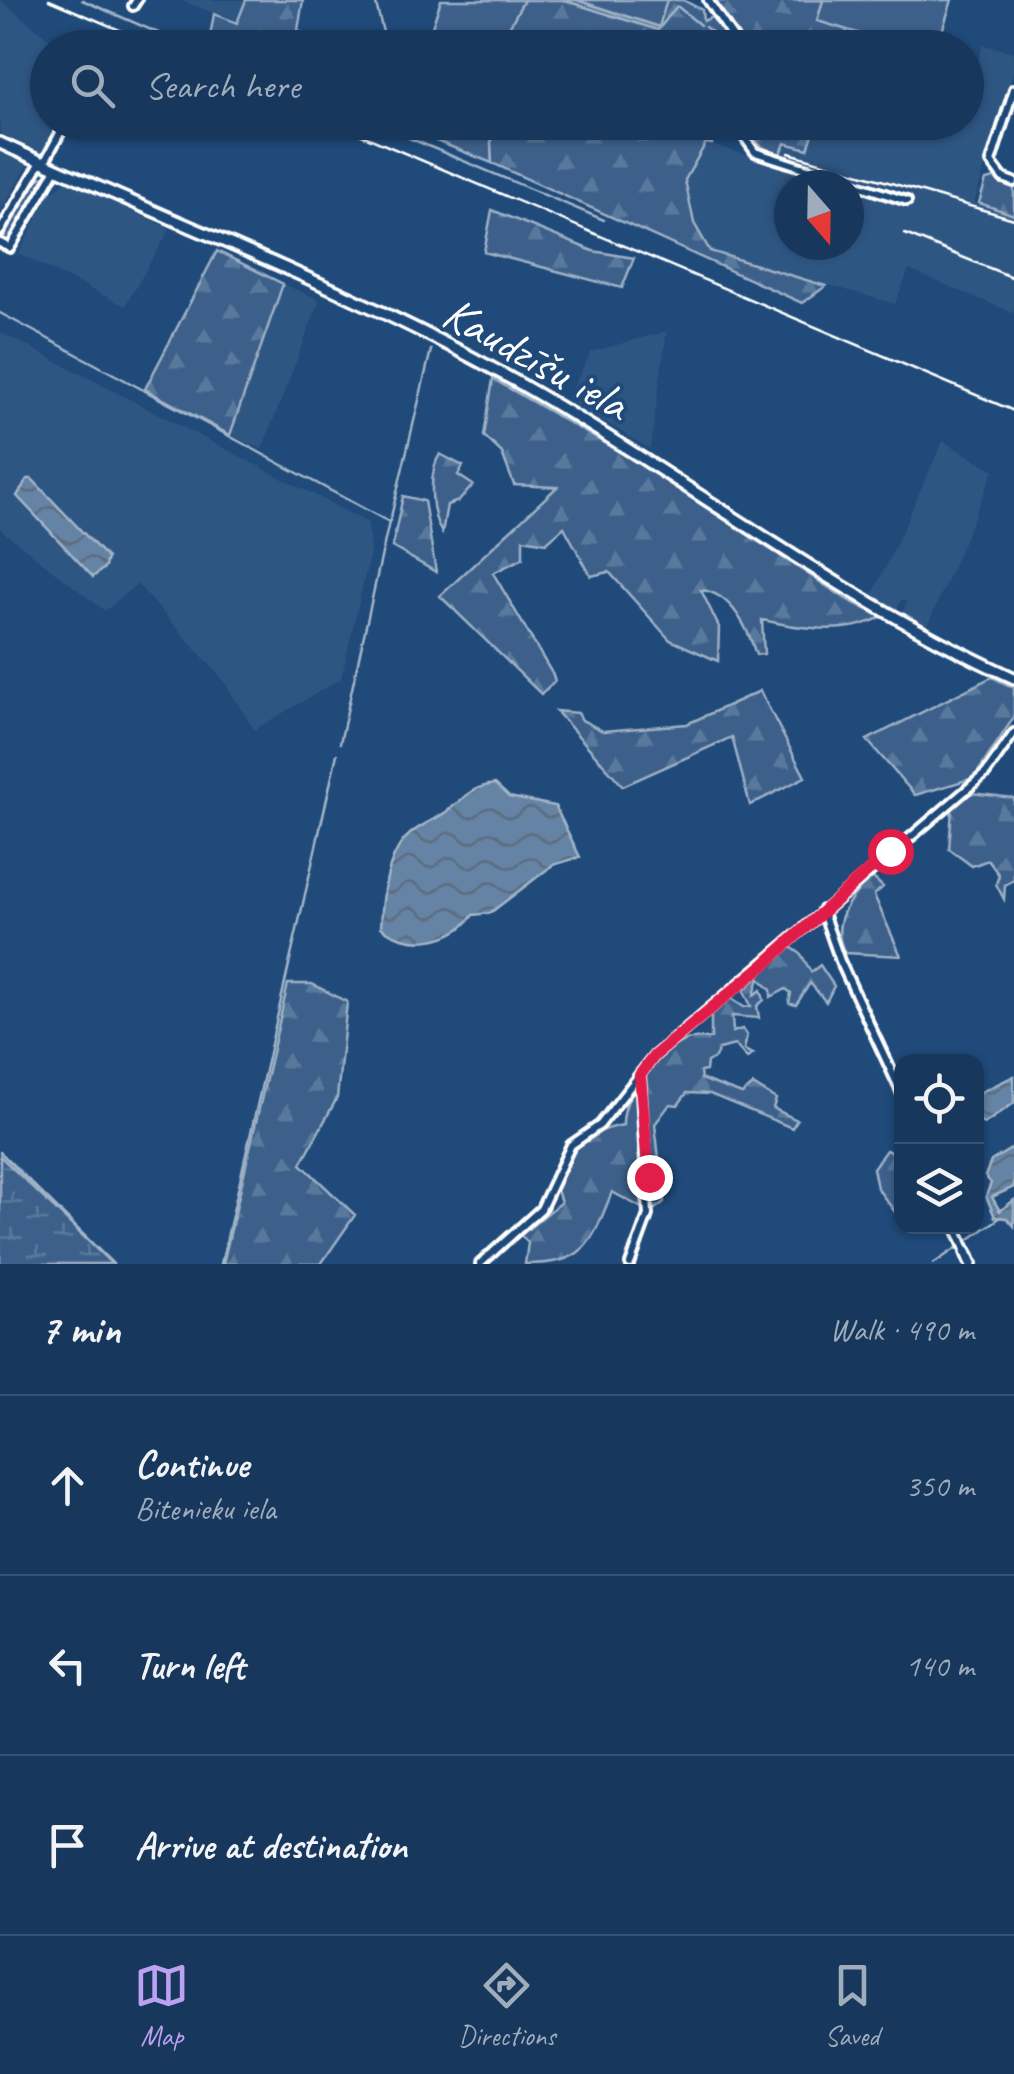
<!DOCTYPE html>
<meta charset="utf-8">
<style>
:root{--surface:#17385c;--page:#244365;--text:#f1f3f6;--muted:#9eacbb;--line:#365272;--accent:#bca0f2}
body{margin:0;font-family:Caveat,sans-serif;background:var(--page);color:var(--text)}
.controls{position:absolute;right:30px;bottom:30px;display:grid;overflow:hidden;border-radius:20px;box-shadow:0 2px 8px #0004}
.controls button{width:90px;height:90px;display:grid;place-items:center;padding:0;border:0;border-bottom:2px solid var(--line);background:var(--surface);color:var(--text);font:50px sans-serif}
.compass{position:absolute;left:774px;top:170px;width:90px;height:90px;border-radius:50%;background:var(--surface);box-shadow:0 2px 8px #0004;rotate:160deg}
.stop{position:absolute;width:30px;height:30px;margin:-22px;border:8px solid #e11d48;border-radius:50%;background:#fff}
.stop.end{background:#e11d48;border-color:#fff;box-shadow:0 2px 10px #0008}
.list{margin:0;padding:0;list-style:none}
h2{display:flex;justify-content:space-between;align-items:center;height:130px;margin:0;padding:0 40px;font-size:42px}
h2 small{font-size:32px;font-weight:400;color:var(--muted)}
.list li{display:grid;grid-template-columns:65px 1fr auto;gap:30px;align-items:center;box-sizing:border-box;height:180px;padding:0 40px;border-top:2px solid var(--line)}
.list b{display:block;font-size:38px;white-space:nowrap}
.list p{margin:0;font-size:32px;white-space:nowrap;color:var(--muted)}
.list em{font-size:32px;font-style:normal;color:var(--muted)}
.icon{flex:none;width:55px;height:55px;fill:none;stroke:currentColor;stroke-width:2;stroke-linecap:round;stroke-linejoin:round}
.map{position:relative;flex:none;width:1014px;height:1264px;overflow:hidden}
.search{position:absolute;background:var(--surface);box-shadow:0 2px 8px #0004;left:30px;right:30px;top:30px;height:110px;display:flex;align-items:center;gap:25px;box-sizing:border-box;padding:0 35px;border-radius:55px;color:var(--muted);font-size:38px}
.sheet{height:670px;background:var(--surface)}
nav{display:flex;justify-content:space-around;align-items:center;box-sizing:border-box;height:140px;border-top:2px solid var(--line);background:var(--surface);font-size:28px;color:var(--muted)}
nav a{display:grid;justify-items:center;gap:5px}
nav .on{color:var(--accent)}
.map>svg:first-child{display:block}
</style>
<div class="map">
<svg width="1014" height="1264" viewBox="0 0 1014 1264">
<defs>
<pattern id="forest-firs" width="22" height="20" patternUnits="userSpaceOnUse" patternTransform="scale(2.5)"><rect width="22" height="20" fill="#3c618b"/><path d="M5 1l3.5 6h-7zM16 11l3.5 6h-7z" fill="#59799c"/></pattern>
<pattern id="wetland-marsh" width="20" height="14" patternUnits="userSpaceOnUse" patternTransform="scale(2.5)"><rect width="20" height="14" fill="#3c618b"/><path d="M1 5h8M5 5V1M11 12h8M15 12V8" fill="none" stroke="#59799c"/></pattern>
<pattern id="water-waves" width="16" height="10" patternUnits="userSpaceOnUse" patternTransform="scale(2.5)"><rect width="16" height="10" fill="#6583a4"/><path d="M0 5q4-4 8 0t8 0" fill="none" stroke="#5b6d81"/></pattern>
</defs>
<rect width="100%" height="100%" fill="#1f4a7a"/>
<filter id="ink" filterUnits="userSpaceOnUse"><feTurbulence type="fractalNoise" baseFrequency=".01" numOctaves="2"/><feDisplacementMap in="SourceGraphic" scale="20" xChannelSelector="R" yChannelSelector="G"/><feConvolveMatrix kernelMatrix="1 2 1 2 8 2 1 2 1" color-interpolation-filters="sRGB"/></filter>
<g filter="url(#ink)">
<!-- built -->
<path fill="#2e5683" d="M0,0L60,47L48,48V122L58,123L42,153L0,133Z
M181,0H246L237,23Z
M983,45L1014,52V69L974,203L1014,216V313L909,270L895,304L710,251L694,223L685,180L706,143L847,185H789V245H849V186L906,203L909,192L781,154L784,143L808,149L817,123L966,122L967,66L976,68Z
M0,150L26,162V169L0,212Z
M68,181L170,229L125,306L19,254L50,193Z
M283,284L320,300L262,449L230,435Z
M667,331L650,449L567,399L591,352Z
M0,332L368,523L370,554L341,679L254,730L222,678L137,584L105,611L0,529Z
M943,441L994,470L927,627L903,612L907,601L901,600L897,609L873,594Z"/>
<!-- grass -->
<path fill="#3c618b" stroke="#9eb0c5" stroke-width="2.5" d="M441,0H524L501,42L503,47L425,48Z
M576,0H667L660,27Z
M823,0H952L937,47H905L817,21Z
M391,123H503L491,142L492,163Z
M46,175L11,241H2L32,183Z"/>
<!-- forest -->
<path fill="url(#forest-firs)" stroke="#9eb0c5" stroke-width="2.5" d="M246,0H303L298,30L327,47H208L214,14L237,23Z
M524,0H576L659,27L667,0H683L702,10L703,21L712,17L733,47L503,48L501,42Z
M823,0L817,21L847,30L842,47H744L714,1Z
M503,123H733L715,133L712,144L706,143L685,180L694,223L710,251L826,286L802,303L492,163L491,142Z
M751,123V122L817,123L808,149L785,143L781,154C761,149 753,144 751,123Z
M999,177L1014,186V215L979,203L986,180Z
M492,210L593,251L634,258L622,288L484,252Z
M217,251L283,284L230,435L145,389Z
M493,379L635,461L846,599L881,617C847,636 799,628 762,620L764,654L756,655C748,628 731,593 701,590L719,627L718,661L670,640L609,572L591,576L564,527L546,543L523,539V558L493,573L553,675L555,681L541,694L440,596L557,487L514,485L502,453L484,436Z
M440,454L463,466L458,475L473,485L459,501L447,505L442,533C430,514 428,472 440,454Z
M403,496L424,501L436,572L392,547Z
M992,677L1014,688V717L974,778L915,795L867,740Z
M760,691L805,777L750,805L732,737L623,786L556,711L578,713L582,720L603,731L687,724Z
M971,793L1014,798V880L1005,885L1004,899L996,884L999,875L988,860L972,866L949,849L952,809Z
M872,877L883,887L874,895L901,956L845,953C829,924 849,897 872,877Z
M788,945L801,954L811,972L820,965L834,986L826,1002L810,983L796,1005L789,1003L791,993L786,989L771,997V990L759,978L754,995L761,990L764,1000L757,1006L759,1018L732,1016L733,1032L742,1029L747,1035L744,1050L753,1054L747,1058L735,1045L719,1049L715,1058L707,1062L706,1071L700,1072L701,1079L742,1094L753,1085L776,1099L773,1108L797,1120L792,1128L710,1094L687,1093L678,1105L670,1104L655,1124L664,1202L655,1209L642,1208L612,1192C591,1244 587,1264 525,1264L528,1243L521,1235L561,1202L556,1187C572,1150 581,1133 623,1125C622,1094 657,1050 687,1040C694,1038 704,1038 711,1038V1014L730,998L744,1007L751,1006L744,991Z
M288,984H312L347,1002L337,1098L301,1164L355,1215L321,1264H223Z
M886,1150L901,1156V1220L877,1188L873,1168Z"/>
<!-- wetland -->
<path fill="url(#wetland-marsh)" stroke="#9eb0c5" stroke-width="2.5" d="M0,1156L112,1264H0Z"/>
<!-- water -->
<path fill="url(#water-waves)" stroke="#a3b5c8" stroke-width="2.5" d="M27,479H32L107,558L105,567L93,577L17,496Z
M495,784L509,797L555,806L580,857L553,865L490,913L473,915C453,944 408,949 381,927C382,898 387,853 410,834C421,824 438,819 450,809C467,795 472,787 495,784Z
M1014,1076V1103L984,1124L979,1121L977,1094Z
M1014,1147V1187L992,1197L1000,1211L1014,1200V1226L1007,1218L995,1217L986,1196L991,1183L985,1176L991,1161Z"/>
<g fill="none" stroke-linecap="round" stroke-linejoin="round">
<!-- stream -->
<path stroke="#a3b5c8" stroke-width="2.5" d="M82,0L193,48
M375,0L387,48
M563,0L658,30L677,6L700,25
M705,27L720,38
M371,122L604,220
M406,122L409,136
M0,313L389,522L340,743
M390,521L431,350
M0,1152L113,1264
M967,1241L1001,1217
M221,1264L337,754
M933,1264L958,1247"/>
<!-- street casing -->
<g stroke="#fff" stroke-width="14">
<path id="street" d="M708,0L740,48
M133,6L137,0
M105,48L108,44
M1014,89L991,162L1003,178L1014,182
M748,122L745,138L755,152L907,201
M44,163L66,122
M0,231L41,162
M0,243L10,248L56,169
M822,910L840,961L902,1094
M955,1226L966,1252
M480,1264L541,1209L571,1145L600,1125L654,1056L986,773L1014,733
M630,1264L648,1215L640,1075"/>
</g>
<!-- secondary casing -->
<g stroke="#fff" stroke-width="16">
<path id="secondary" d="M0,143C162,218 331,281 488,366C667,463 828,594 1014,678
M966,1252L971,1264"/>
</g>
<!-- street -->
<use href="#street" stroke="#1f4a7a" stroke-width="6"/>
<!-- secondary -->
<use href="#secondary" stroke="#1f4a7a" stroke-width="9"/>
<!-- rail -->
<path stroke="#fff" stroke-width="2.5" d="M49,0L162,48
M331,122L1014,411
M789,153L1014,219
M905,234L1014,278"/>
</g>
</g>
<g fill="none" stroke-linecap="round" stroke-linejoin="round" filter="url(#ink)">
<!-- route -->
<path stroke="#e11d48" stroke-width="12" d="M649,1177L640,1075L654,1056L765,964L890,851"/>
</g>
<g text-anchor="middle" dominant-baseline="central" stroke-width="8" stroke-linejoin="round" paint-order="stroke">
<!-- street labels -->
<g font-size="48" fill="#fff" stroke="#1f4a7a">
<text transform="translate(536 358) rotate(29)">Kaudzīšu iela</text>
</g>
</g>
</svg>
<div class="controls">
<button><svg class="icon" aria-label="locate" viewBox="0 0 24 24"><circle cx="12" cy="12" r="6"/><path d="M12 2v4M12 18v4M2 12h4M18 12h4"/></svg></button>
<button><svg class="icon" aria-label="layers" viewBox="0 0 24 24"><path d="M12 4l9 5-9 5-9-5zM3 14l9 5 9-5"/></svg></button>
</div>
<svg class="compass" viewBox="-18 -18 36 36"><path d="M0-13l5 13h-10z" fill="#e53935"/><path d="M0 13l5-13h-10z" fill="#9eacbb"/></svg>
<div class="stop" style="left:890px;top:851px"></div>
<div class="stop end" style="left:649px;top:1177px"></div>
<div class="search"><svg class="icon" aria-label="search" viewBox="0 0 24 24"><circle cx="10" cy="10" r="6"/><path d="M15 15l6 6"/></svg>Search here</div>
</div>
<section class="sheet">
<h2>7 min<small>Walk · 490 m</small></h2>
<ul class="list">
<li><svg class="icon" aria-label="ahead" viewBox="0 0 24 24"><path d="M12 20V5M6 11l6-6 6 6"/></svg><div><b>Continue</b><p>Bitenieku iela</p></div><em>350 m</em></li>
<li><svg class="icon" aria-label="left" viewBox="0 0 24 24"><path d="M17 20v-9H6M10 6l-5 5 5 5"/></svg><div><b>Turn left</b></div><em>140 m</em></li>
<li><svg class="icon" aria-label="arrive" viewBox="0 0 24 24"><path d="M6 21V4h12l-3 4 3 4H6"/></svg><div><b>Arrive at destination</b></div></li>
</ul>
</section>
<nav>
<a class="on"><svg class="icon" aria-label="map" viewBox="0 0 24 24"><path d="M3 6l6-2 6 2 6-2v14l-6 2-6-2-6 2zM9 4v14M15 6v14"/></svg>Map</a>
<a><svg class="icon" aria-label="directions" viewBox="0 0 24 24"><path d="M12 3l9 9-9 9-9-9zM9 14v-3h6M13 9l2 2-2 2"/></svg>Directions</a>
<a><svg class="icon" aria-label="saved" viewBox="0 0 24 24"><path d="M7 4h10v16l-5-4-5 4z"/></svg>Saved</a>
</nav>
